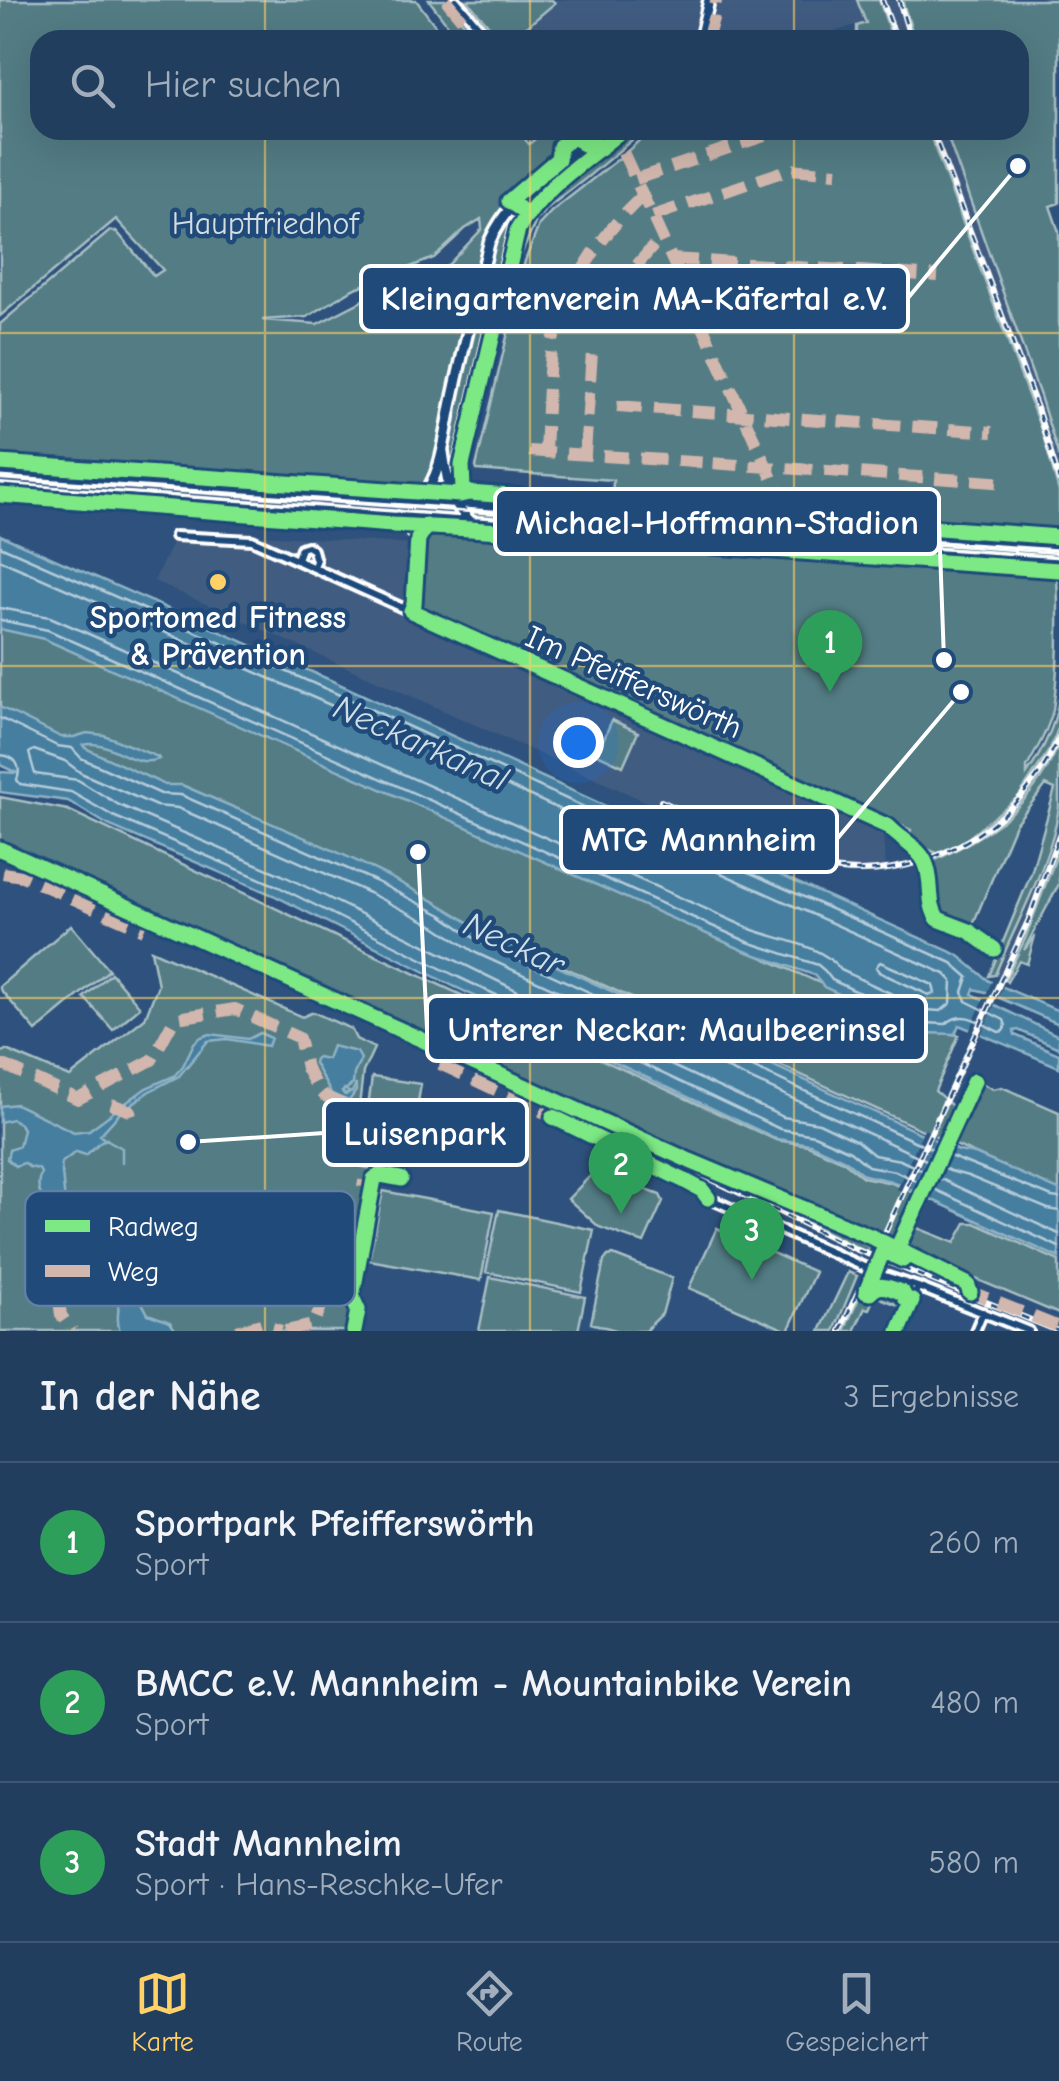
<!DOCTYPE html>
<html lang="de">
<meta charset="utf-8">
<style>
:root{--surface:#223e5e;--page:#2a4564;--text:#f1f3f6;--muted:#a2aebc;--line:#3f5773;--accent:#ffd166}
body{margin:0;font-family:"Comic Neue",sans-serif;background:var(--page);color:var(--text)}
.you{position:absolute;left:578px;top:742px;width:35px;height:35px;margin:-25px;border:8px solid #fff;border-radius:50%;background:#1a73e8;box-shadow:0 0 0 15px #1a73e833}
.badge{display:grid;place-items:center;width:65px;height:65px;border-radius:50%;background:var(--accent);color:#fff;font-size:32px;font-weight:700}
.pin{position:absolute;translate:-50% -82px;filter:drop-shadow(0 2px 5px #0008)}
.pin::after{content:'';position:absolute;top:52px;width:35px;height:30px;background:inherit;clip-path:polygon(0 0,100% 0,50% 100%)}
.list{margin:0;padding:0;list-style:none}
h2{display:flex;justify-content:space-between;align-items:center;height:130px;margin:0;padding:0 40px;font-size:42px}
h2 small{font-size:32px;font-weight:400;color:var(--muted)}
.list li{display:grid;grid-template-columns:65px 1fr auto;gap:30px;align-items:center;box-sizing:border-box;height:160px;padding:0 40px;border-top:2px solid var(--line)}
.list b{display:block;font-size:38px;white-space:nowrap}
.list p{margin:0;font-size:32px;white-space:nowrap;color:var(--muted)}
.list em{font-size:32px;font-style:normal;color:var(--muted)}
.icon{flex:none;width:55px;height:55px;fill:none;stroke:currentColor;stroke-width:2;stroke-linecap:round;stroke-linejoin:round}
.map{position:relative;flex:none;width:1059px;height:1331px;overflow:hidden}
.search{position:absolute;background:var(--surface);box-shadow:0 10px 40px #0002;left:30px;right:30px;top:30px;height:110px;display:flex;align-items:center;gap:25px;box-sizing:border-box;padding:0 35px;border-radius:30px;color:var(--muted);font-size:38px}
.sheet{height:610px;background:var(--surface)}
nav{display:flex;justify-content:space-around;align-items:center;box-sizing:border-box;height:140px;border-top:2px solid var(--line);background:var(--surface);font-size:28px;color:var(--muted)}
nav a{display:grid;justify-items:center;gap:5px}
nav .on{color:var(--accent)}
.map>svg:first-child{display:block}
</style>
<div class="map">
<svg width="1059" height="1331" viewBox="0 0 1059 1331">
<rect width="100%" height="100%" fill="#2e527d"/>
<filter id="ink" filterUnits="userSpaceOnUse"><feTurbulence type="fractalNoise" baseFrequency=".01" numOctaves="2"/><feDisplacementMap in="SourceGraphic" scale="20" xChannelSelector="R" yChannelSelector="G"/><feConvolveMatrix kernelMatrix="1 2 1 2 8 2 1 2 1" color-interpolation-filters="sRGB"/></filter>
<g filter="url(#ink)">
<!-- built -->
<path fill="#3f5b81" d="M464,0H857L866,22L807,40H498Z
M879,0H902L915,40H893Z
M928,130H945L1040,396L1059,457V492L1034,408Z
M178,530L407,544L405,614L882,830L887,873L857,875L821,872L776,860L154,581Z
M1059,726V744L1056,751L1041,778L1020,807L993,829L968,845L929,863L925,858L966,840L987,825L1050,749Z
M1059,807V849L1025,939L1005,980L995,975L1038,876Z"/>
<!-- green -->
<path fill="#527c84" stroke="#a8bec2" stroke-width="2.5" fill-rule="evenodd" d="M0,0H416L446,40H40V130H517L529,144L534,140L527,130H547L558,145L559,168L576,155L559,171L560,186L626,130H644L585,179L546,209L536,221L521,255L467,481L469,487L541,492L543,488L549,493V496L468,491L465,488L463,479L430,477L426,488L0,459V324L110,231L117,232L154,276L163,270L116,219L0,316ZM481,219L482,229L428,286L366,299L317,324L262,320L307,317L353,289L434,258L465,229Z
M429,0H445L478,40H459Z
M467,0H552L555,3L511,40H501Z
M857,0H879L893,40H857V26L866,23Z
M902,0H1059V203L1050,206L1059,232V457L1040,396L945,130H1019V40H915Z
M651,130H928L1043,435L1059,492V535L612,503L613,480L477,470L476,467L525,261L539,225L552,211L622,156Z
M0,475L321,497L319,500L0,478Z
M0,484L319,505V508L0,486Z
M461,507L572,514L575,517L572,522L486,520L474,517Z
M584,515L1059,548V559L581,526Z
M436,530L924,564L1057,576C1059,620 1059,666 1053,710C1048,730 1037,749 1027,767V774C1042,752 1055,726 1059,699V726L1050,749L1019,796L966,840L939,854L908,841L911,830L432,615L425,609L420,599L423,540L430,531Z
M0,629L40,636L928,1031L959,1035L935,1091L951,1105L964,1111L977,1081L993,1089L1002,1087L1059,1112V1192L0,711Z
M612,720L638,732L623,766L597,754Z
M1059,744C1059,764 1059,787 1059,807C1051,863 1016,922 995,975L989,976L1031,874L1055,789L1046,785L1015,824L971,929L937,912L935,907L936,868L930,869L929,863C988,836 1033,807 1059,744Z
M0,797L68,810L366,951L776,1140L808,1145L843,1161L863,1177L892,1183L918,1195L895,1246L716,1170L0,847Z
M1059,849V884L1024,950L1035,936L1027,964L1019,961L1007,982L1005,980L1025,939Z
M71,925L109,970L36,1031L0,989V986Z
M151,950L302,1017L313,1012L351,1029L356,1039L374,1048L363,1072L358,1114L393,1167L385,1172L376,1171L371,1174L347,1299L354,1311L350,1331H0V1053L6,1050L70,1077L145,1018L158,985Z
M111,973L140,1007L113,1030L84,997Z
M372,1077L421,1084L416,1114L368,1107Z
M595,1171L660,1195L663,1201L644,1243L599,1227L568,1199Z
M737,1182L859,1233L856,1240L869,1247L867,1252L735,1187Z
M383,1191L494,1212L481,1280L369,1260Z
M499,1210L594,1230L581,1292L486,1272Z
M966,1223H975L1059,1261V1314L900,1247L910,1225L955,1243Z
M717,1228L815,1272L788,1331L689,1288Z
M613,1255L672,1278L662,1314L645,1331H619L591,1323L604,1261L608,1256Z
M848,1272L857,1276L834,1331H820Z
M490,1277L585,1297L578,1331H479Z
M868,1278L866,1295H870C873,1293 876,1287 879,1287C888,1286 903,1295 906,1300L903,1307L875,1296L869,1309L865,1308L854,1331H844Z"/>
<!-- water -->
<path fill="#457e9f" stroke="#8fb2c5" stroke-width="2.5" d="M0,535L337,683L647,825L653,826L660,821L958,955L989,981L1059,1011V1024L986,992L974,989L972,994L1059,1036V1048L1018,1030L1014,1031L1015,1035L1059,1054V1067L959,1025L955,1034L922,1033L824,987L814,975L745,951L44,639L0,629Z
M0,707L61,737H74L87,733L104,735L158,757L159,759C131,770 111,738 83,745L85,748L165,785H182C284,830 392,869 485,933L959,1151L975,1154L1059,1190V1258L891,1181L864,1175L845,1160L810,1144L777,1139L453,986L273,895L108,825L68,801L0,792V772L17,773L0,765Z
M260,1033L271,1038L268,1046L227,1039L208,1041L179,1076L148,1092L120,1113L100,1135L104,1139H108L101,1141L86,1155L76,1152L61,1163L65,1202L95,1222L106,1234L148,1314L170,1322L176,1331H120C115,1319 120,1312 118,1300C117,1290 96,1242 90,1235C73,1218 27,1205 41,1173L39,1169L29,1167L24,1163L15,1166L7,1159L9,1150L19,1146L23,1129L20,1124L12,1119L0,1122V1106L16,1104L74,1132L89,1130L146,1088L174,1076L183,1066L194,1043L201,1037L210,1034L248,1039Z
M332,1046L357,1052L361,1059L354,1074L353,1084L342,1092L345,1095L352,1092L356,1084V1091L349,1101L332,1095L314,1063L315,1059L318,1057L327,1059Z"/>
<!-- pier -->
<path fill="#2e527d" d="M994,977L1005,982L979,1039L968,1034Z
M924,1129L935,1134L907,1194L897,1189Z"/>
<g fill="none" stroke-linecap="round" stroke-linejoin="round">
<!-- shore -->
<path stroke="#b5cbd9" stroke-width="2.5" d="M0,546L333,692L643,834H663L952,963L968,977L963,992L966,1001L1004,1020L1006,1026L1003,1031L999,1032C980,1023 963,1008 946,1024L924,1023L832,980L825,971L818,965L748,942L48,630L0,620
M0,560L328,704L638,845L663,847L945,974L952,981L951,1003L941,1011L926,1010L841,970C822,945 781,940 753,930L82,631L50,617L0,608
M0,718L57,746L72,748L81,758L161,794L181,795L375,881L442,915L480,942L914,1141C959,1161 1006,1178 1052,1197L1059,1198
M0,755C16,756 22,766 17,780L20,784L71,792L113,816L277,886L458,977L780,1129L814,1135L850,1151L868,1166L895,1171L1059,1247
M880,962L933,985L935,993L929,995L879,972L876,967Z
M1059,1211L1048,1209L968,1176L950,1171L476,953L435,926L369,893L178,808L156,806L81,773L65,761L34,750L29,753L35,774L78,780L119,805L282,875L638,1050L783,1117L819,1123L857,1141L874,1155L900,1160L1059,1234"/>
<!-- stream -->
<path stroke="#8fb2c5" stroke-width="2.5" d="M344,1089L349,1092L348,1094
M106,1139L122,1148V1162"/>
<!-- street casing -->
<g stroke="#fff" stroke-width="14">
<path id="street" d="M456,0L490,40
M562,130L575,150L585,154
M568,130L583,144L584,148
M175,536L252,540L889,827L898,837
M297,559L301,548L307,546L313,550L316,561L314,567
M411,611L414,604L418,539
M708,1198L882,1275L918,1287L1029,1331
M899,1331L918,1287
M975,1331L983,1312"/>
</g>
<!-- secondary casing -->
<g stroke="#fff" stroke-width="16">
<path id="secondary" d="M700,40L709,0
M443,452C447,480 449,502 471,522
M0,471L1059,544
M0,490L1059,563
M420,500C444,473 445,431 453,397C464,345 477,294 489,243C510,193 559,162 601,130
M479,502C466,496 456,492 456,476L515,226L531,200L614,130
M398,517L418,539L432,520"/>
</g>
<!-- street -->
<use href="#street" stroke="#1f4a7a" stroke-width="6"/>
<!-- secondary -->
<use href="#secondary" stroke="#1f4a7a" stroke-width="9"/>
<!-- tram -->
<path stroke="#fff" stroke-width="2.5" d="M0,479L1059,553"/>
<!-- rail casing -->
<g stroke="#fff" stroke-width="6">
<path id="rail" d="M882,0L897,40
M899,0L909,34
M932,130L1037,408L1059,480
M661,801C711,823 762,853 816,866C916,889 1020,829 1059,737
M0,856L649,1149L855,1249L1058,1331
M840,1331L1029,919L1059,835"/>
</g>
<!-- rail -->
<use href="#rail" stroke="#1f4a7a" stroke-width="2.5" stroke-dasharray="8" stroke-linecap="butt"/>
<!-- quiet -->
<path stroke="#d1b7ad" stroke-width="12" stroke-dasharray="25 12" stroke-linecap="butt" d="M446,0L479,40
M707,40L715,12L716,0
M844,130L880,133
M623,152L787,511
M636,179L782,130
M653,216L790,169L837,173
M672,259L938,276
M639,302L828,315
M629,319L610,311L631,272L662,236
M617,406L992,432
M529,451L1008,483
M545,451C547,418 547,384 551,351C560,296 602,231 644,195
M585,454L592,352
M3,873L22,876L144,930
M440,1064L558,1119
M0,1066H6L78,1099L152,1060L172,1023L177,1018L235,1009L299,1038L306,1068L316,1086L325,1096L348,1107L371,1145L363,1187
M111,1104L131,1111L134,1121
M235,1248L240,1249L242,1253L236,1267L227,1262Z
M45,1262L58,1293L61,1315L72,1331
M964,1289L1059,1327
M237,1331L261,1324L281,1331
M285,1331L313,1325L353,1236"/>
<!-- cycleway casing -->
<g stroke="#1f4a7a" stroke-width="21">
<path id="cycleway" d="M527,214L509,201L558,159L560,146L575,136L583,144L590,138L600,149
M0,463L460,495L469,493L1059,537
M469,493L463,489L462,465L518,229C542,188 586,160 622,130
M0,495L393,525L470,529L1059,570
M426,526L418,539L414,604L411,611L889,827C900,839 919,848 925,862C934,881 926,902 938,919L969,931L994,949
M0,849L690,1161L874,1238L967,1284L970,1292
M553,1117L685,1181L702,1190L708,1198
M896,1251L974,1081
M354,1331L358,1310L352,1297L374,1179L380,1175L401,1179
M899,1331L912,1301L905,1298L903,1293C890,1288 880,1281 870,1293L866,1292L883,1251L903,1260"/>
</g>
<!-- cycleway -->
<use href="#cycleway" stroke="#7ce984" stroke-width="15"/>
</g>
</g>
<!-- grid -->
<path fill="none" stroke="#ffd166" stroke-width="2.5" stroke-opacity="0.55" d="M265,0V40M530,0V40M794,0V40M265,130V1331M530,130V1331M794,130V1331M0,333H1059M0,666H1059M0,998H1059"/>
<!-- markers -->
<circle fill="#ffd166" stroke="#1f4a7a" stroke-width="4" cx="218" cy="582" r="10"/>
<g text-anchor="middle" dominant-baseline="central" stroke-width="9" stroke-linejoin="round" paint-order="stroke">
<!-- park labels -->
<g font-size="32" fill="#d4dee0" stroke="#1f4a7a">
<text x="265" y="223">Hauptfriedhof</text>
</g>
<!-- poi labels -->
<g font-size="32" font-weight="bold" fill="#fff" stroke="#1f4a7a">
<text x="218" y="617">Sportomed Fitness<tspan x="218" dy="37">&amp; Prävention</tspan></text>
</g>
<!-- street labels -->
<g font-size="32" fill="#fff" stroke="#1f4a7a">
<text transform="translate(634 682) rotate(24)">Im Pfeifferswörth</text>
</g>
<!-- water labels -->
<g font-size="35" font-style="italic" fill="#d0dfe7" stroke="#1f4a7a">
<text transform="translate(421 743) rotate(24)">Neckarkanal</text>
<text transform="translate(514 944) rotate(25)">Neckar</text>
</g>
</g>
<!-- legend -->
<rect x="25" y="1191" width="330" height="115" rx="15" fill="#1f4a7a" stroke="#6280a2" stroke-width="2.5"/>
<rect x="45" y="1220" width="45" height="12" fill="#7ce984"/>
<rect x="45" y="1265" width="45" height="12" fill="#d1b7ad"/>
<g font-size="28" fill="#fff">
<text x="108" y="1236">Radweg</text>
<text x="108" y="1281">Weg</text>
</g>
<!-- callouts -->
<path fill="none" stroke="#fff" stroke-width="4" d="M1018 166L908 298M944 660L939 522M961 692L837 839M418 852L427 1028M188 1142L324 1133"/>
<g fill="#fff" stroke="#1f4a7a" stroke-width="4">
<circle cx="1018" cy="166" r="10"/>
<circle cx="944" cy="660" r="10"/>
<circle cx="961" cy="692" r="10"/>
<circle cx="418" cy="852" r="10"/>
<circle cx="188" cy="1142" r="10"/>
</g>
<g fill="#1f4a7a" stroke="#fff" stroke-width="4">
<rect x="361" y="266" width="547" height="65" rx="10"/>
<rect x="495" y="489" width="444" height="65" rx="10"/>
<rect x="561" y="807" width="276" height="65" rx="10"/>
<rect x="427" y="996" width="499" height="65" rx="10"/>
<rect x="324" y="1100" width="203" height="65" rx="10"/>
</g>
<g font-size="35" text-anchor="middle" font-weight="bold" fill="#fff">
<text x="634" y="310">Kleingartenverein MA-Käfertal e.V.</text>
<text x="717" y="534">Michael-Hoffmann-Stadion</text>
<text x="699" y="851">MTG Mannheim</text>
<text x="677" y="1041">Unterer Neckar: Maulbeerinsel</text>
<text x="425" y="1145">Luisenpark</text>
</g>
</svg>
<div class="you"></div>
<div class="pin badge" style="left:830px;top:692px;background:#2e9e5b">1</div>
<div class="pin badge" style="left:621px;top:1214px;background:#2e9e5b">2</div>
<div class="pin badge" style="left:752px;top:1280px;background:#2e9e5b">3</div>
<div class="search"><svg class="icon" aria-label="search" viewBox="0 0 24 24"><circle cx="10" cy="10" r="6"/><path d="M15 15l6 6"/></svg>Hier suchen</div>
</div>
<section class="sheet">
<h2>In der Nähe<small>3 Ergebnisse</small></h2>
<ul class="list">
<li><span class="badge" style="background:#2e9e5b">1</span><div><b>Sportpark Pfeifferswörth</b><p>Sport</p></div><em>260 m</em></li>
<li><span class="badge" style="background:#2e9e5b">2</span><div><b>BMCC e.V. Mannheim - Mountainbike Verein</b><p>Sport</p></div><em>480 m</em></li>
<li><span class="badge" style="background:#2e9e5b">3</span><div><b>Stadt Mannheim</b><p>Sport · Hans-Reschke-Ufer</p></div><em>580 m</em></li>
</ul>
</section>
<nav>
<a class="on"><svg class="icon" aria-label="map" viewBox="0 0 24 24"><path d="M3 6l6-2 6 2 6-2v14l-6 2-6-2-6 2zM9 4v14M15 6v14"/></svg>Karte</a>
<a><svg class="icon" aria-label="directions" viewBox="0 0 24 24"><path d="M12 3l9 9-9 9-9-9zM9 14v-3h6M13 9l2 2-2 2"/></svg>Route</a>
<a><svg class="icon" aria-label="saved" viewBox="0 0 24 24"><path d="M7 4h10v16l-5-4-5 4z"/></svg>Gespeichert</a>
</nav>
